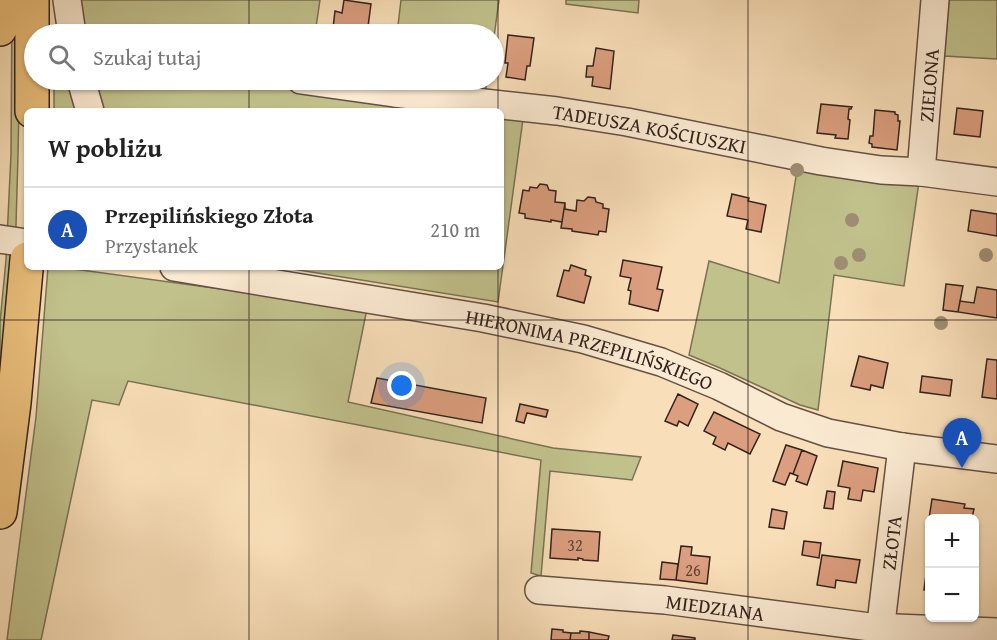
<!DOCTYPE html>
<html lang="pl">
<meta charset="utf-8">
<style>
:root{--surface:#fff;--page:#f6f6f6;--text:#222;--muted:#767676;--line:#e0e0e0;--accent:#8f2418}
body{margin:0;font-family:"Gentium Book Plus",serif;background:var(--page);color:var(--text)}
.controls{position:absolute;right:18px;bottom:18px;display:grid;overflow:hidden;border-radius:9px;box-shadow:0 2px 4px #0004}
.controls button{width:54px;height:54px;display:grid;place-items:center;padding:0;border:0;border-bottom:2px solid var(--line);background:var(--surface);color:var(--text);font:30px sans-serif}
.you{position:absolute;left:402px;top:386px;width:21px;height:21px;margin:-15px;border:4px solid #fff;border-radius:50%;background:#1a73e8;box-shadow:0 0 0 9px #1a73e833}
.badge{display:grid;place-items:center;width:39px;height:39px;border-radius:50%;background:var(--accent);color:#fff;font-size:20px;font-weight:700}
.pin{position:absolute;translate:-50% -50px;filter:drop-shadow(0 2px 3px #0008)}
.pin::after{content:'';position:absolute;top:32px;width:21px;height:18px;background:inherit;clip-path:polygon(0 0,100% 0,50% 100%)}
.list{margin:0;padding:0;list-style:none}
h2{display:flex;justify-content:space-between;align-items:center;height:78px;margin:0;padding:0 24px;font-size:26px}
h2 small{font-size:20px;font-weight:400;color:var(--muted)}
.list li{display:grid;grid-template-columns:39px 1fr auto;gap:18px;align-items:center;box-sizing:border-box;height:84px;padding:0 24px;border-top:2px solid var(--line)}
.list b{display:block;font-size:22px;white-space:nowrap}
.list p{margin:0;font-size:20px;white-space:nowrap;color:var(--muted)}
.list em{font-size:20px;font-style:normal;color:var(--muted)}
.icon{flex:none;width:33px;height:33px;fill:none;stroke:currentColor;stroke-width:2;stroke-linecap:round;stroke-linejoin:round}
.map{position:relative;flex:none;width:997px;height:640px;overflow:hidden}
.search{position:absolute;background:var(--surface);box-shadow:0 2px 4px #0004;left:24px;top:24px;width:480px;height:66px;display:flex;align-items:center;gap:15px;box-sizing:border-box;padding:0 21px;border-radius:33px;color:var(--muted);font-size:22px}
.panel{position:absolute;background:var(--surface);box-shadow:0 2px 4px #0004;left:24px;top:108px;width:480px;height:162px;border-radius:9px}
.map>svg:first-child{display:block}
</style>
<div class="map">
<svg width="997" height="640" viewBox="0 0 997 640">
<rect width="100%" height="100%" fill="#f9dfb9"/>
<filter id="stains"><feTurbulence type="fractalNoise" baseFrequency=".00333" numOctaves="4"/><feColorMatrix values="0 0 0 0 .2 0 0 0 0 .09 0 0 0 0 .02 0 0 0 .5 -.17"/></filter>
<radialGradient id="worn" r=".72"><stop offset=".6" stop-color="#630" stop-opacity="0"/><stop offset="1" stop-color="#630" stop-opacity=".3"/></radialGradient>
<!-- green -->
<path fill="#c1c18c" stroke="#7a7254" stroke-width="1.5" d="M12,0H21L18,155L15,260L0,408V322L6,260L11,154Z
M78,0H320L315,34H82Z
M401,0H499L494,37V34H397Z
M566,0H639L638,13L566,4Z
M949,0H997V59L944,56Z
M54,80H73L82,111H54Z
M90,80H249L524,112L498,302L280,267H501V111H96Z
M382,80H487L485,94Z
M798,164L919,182L904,286L834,275L818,410L800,405L720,368L689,355L709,261L779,283Z
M48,267H59L367,309L348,402L553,448L641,457L632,480L550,471L541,576L531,573L541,460L128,381L119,405L92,400L41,640H7L36,417Z"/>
<!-- building -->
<path fill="#db9e7e" stroke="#32221d" stroke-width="1.5" d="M344,0L371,4L367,34H339L340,29L333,28L335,11L342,13Z
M508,35L534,38L530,66H527L525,80L506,77L508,63H505Z
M596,48L614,51L610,89L592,86L593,77H586L587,66H593Z
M821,104L852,107L851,109H849L848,119L850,120L848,139L835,138L836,135L817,133Z
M957,108L983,111L980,137L954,134Z
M875,110L895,112V114L898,115V121H900L897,150L872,147V144L869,143L870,136H873Z
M540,184L547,185L549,190L556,191L555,202L565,203L562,222L551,220V222L525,218V214L519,213L523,190L529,191L530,187L537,188Z
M732,194L749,198L748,201L766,205L761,232L746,229L748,220L727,216Z
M588,197L595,198L596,202L603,204V208L609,209L606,232L599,231L598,235L572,231V229L561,228L565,203V209L576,211L577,200L584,201Z
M971,210L997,214V236L968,231Z
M623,260L662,267L657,289L663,290L658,311L629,304L631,291L628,290L631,278L620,276Z
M571,265L586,270L585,275L591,277L584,303L557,296L564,270L569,271Z
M946,284L963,286L958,312L943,310Z
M977,287L997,290V318L958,312L960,301L974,303Z
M859,356L888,363L883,388L871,385L870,390L851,386Z
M987,359L997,360V399L982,397Z
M922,376L952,380L950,396L920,392Z
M377,378L486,398L482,423L371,403Z
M678,394L698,404L688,426L679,421L677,426L665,421Z
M520,404L548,410L546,417L527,413L524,423L516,421Z
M714,412L760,434L750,454L728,443L725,450L713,444L716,437L704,431Z
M786,445L802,450L793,474L790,473L785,485L773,481Z
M802,450L817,456L807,485L796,481L798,476L793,474Z
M843,461L878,468L874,492L863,490L861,501L848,499L850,488L838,486Z
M827,491L835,492L833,509L824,508Z
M932,499L965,504L964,508L974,509L972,518H930V533L927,532Z
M772,509L787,512L784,529L769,527Z
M552,529L600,532L598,561L583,560V559L578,558V560L550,558Z
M804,541L821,543L819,558L802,555Z
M681,546L692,547L691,555L710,557L707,584L676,580Z
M822,555L860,560L856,583L836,580L835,588L817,585Z
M928,559H930V591L924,590Z
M662,562L678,564L676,580L660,579Z
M552,629L563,630V632L571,633L570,640H551Z
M580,631L589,632V640H570L571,633H580Z
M589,632L609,636L608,640H589Z
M673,635L695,638V640H672Z"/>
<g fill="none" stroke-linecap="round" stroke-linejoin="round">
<!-- minor casing -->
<g stroke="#645144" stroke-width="30">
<g id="minor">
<path d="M67,0L72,34"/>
<path d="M81,80L90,111"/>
<path id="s1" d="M301,80L394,93L557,111L627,122L821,161L881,170L921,172L997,182"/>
<path id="s2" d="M921,172L935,0"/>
<path d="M0,239L27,243"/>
<path id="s3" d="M174,267L483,318L583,339L661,362L719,386L781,417L828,433L902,447L997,459"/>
<path id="s4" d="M539,590L665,600L870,627L997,632"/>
<path id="s5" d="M879,640L902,447"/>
</g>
</g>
<!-- highway casing -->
<g stroke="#32221d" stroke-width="36">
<path id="highway" d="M0,29V0
M32,111V0
M0,512L14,403L27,259"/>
</g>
<!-- minor -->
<use href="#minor" stroke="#fbead2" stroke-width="27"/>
<!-- highway -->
<use href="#highway" stroke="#ecc07c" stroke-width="33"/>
</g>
<!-- trees -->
<g fill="#9f8d73">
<circle cx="797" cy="170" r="7"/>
<circle cx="852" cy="220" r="7"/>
<circle cx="859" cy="255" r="7"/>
<circle cx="986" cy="255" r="7"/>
<circle cx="841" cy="263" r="7"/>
<circle cx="941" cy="323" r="7"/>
</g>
<!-- grid -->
<path fill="none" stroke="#32221d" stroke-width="1.5" stroke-opacity="0.55" d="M249,0V34M498,0V111M748,0V640M249,80V111M249,267V640M498,267V640M0,320H997"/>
<g text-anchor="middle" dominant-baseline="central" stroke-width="4.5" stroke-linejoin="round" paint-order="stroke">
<!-- number labels -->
<g font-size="16" fill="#5c4135">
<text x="575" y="545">32</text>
<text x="693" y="570">26</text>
</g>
<!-- street labels -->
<g font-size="20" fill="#32221d" stroke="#fbead2">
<text stroke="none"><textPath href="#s2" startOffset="87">ZIELONA</textPath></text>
<text stroke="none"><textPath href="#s1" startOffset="352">TADEUSZA KOŚCIUSZKI</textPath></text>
<text stroke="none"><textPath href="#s3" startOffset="424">HIERONIMA PRZEPILIŃSKIEGO</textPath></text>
<text stroke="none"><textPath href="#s5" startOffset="98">ZŁOTA</textPath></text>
<text stroke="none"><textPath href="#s4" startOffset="177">MIEDZIANA</textPath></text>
</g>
</g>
<rect width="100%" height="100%" filter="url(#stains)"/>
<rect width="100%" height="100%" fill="url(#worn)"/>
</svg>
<div class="controls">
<button>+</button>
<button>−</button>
</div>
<div class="you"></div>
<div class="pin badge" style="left:962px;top:468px;background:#1a4fb4">A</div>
<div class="search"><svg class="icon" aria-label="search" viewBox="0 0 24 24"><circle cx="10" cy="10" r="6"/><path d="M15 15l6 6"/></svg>Szukaj tutaj</div>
<section class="panel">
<h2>W pobliżu<small></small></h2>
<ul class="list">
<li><span class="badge" style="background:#1a4fb4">A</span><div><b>Przepilińskiego Złota</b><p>Przystanek</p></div><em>210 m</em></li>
</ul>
</section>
</div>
